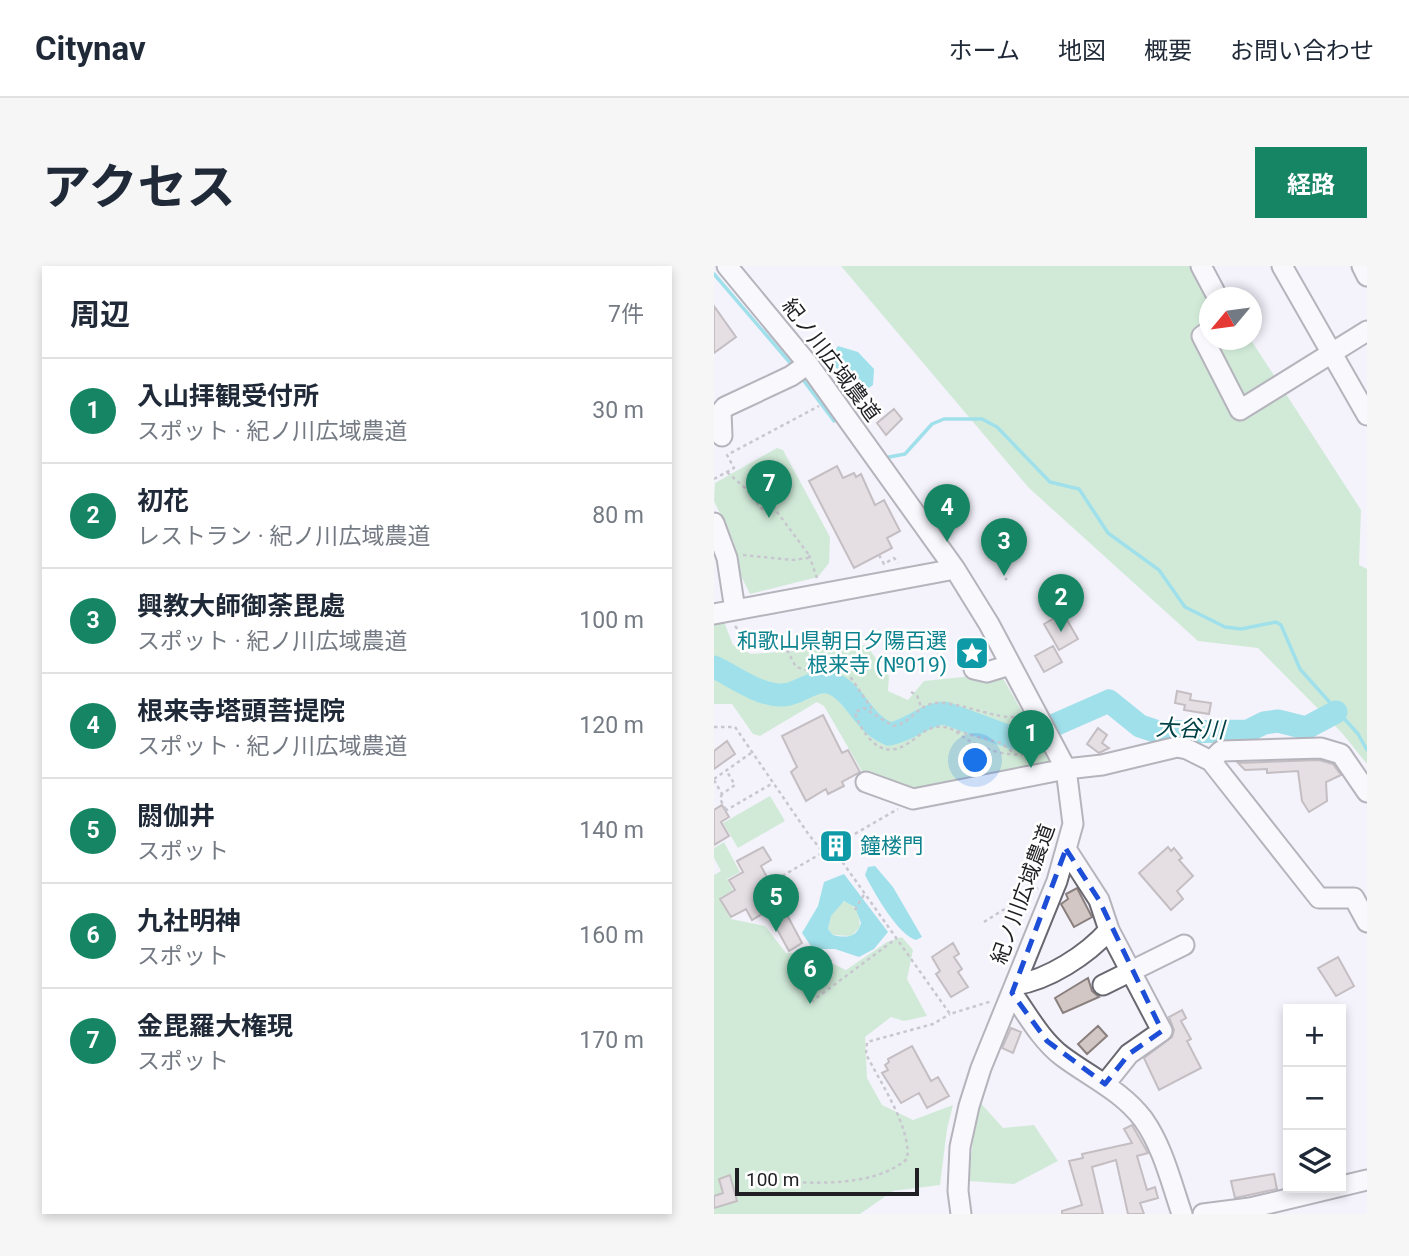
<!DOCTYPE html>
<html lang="ja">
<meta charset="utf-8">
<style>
:root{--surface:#fff;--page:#f6f6f7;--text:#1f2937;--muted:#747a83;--line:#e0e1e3;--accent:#168563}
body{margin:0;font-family:Roboto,"Noto Sans JP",sans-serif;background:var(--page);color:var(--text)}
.controls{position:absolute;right:21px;bottom:21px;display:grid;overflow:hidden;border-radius:0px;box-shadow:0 4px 10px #0003}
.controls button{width:63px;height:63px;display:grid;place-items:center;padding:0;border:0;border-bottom:2px solid var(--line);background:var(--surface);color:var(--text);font:35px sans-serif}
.compass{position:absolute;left:485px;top:21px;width:63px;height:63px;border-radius:50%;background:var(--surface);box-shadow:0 4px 10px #0003;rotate:241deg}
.scale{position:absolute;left:21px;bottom:18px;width:184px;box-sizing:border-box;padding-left:7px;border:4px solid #201f23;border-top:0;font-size:19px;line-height:24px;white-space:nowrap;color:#201f23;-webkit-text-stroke:5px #fff;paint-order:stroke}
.you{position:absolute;left:262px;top:495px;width:24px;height:24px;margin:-18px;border:5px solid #fff;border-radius:50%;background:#1a73e8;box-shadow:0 0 0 10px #1a73e833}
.badge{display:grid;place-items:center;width:46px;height:46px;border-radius:50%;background:var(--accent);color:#fff;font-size:23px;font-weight:700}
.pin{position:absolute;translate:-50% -58px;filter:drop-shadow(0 2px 4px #0008)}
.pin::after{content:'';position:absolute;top:37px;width:24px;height:21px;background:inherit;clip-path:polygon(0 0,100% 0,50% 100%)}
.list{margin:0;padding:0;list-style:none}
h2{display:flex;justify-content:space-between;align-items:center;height:91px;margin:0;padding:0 28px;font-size:30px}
h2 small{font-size:23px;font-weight:400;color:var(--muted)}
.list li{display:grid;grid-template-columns:46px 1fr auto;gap:21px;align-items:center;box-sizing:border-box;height:105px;padding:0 28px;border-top:2px solid var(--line)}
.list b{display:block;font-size:26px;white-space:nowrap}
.list p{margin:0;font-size:23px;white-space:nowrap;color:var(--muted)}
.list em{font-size:23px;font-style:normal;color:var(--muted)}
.icon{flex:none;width:38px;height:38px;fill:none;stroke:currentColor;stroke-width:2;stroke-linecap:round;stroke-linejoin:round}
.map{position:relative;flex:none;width:653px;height:948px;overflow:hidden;border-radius:0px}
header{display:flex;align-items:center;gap:42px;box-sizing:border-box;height:98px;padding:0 35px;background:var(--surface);border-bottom:2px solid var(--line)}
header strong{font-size:33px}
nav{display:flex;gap:38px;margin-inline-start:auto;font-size:24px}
.intro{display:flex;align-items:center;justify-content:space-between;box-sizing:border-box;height:168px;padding:0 42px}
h1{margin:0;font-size:49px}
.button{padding:18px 32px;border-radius:0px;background:var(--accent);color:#fff;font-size:24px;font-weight:700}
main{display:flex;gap:42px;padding:0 42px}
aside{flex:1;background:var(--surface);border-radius:0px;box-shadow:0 4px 10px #0003}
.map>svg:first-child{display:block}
</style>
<header>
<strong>Citynav</strong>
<nav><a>ホーム</a><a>地図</a><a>概要</a><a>お問い合わせ</a></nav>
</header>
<div class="intro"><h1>アクセス</h1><a class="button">経路</a></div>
<main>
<aside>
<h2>周辺<small>7件</small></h2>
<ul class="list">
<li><span class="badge">1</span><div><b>入山拝観受付所</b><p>スポット · 紀ノ川広域農道</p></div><em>30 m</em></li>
<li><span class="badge">2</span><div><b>初花</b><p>レストラン · 紀ノ川広域農道</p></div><em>80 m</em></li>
<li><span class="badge">3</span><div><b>興教大師御荼毘處</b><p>スポット · 紀ノ川広域農道</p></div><em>100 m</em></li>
<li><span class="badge">4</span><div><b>根来寺塔頭菩提院</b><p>スポット · 紀ノ川広域農道</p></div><em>120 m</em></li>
<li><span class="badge">5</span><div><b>閼伽井</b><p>スポット</p></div><em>140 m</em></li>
<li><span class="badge">6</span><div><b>九社明神</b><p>スポット</p></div><em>160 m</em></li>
<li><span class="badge">7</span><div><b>金毘羅大権現</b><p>スポット</p></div><em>170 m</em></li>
</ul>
</aside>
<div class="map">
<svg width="653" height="948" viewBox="0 0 653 948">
<rect width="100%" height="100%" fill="#f4f2fb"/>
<!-- green -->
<path fill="#a7e1ae" d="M127,0H487L495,32V74H537L647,244L645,299L653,303V498L628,467L544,382L484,375L315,222Z
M63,182L69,184L116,271L115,297L104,311L36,328L24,304L20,277L0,235L1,217Z
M9,353L19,379L37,388L152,379L175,410L174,425L194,434L210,415L286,407L338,498L201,527L149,507L110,440L103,436L46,470L39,468L18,438H0V354Z
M56,530L71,555L24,582L9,557Z
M10,576L26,606L13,613L19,624L5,633L17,653L51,660L72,687L95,686L132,704L173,676L188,671L199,684L193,713L213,750L190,755L177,751L151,771L153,812L168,839L199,854L239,839L233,863L226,919L179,925L146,948H0V609L7,605L0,592V582Z
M134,635L144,645L146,661L137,670L119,669L114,663L117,649L125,637Z
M264,834L289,862L320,859L344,895L300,918L254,915Z"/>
<!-- water -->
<path fill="#3acad6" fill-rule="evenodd" d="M124,80L144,86L160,103L159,119L144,130L133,112L115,95Z
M161,600L179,621L208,671L202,674C183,668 160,626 151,609L154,601Z
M130,608L174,666L160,683L145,691L121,683H99L88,667L104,640L110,616ZM130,635L141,641L147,657C143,672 132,672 119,669L114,663L117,650Z"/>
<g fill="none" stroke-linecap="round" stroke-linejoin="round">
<!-- stream -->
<path stroke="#3acad6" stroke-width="3.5" d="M0,8L78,99
M87,111L120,155
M175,191L191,188L218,158L230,153H268L283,161L336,216L365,223L394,267L445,304L471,341L511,361L527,363L562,356L567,359L586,403L644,468L653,484"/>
<!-- river -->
<path stroke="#3acad6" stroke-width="23" d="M0,401C22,411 50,434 75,428C89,425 105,410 120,418C143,429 148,457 175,468C196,465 210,448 231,447L299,472H311L395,435L426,460L444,466L534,465L550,457L564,455L592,462L622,446"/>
</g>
<!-- building -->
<path fill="#d2c7c5" stroke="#897f7d" stroke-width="2" d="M0,40L22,71L0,87Z
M180,143L188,153L172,169L163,157Z
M123,200L129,212L140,207L142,211L147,208L161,239L170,234L186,265L173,272L178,282L140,302L95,215Z
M349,347L364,373L345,384L330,358Z
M339,380L348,396L330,406L321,390Z
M463,425L477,428L476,434L497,437L495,448L470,444L471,439L461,437Z
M109,449L128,487L134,484L146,506L128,516L130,520L114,528L112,523L92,535L77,506L83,501L68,470Z
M384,462L393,469L388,477L395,482L385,487L373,478Z
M13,475L21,488L0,503V485Z
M605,494L619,498L627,509L612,516L613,535L595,546L588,535L584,505L553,507V503L531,504L524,497Z
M8,539L15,551L7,556L15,570L0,579V544Z
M49,581L57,594L47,600L88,677L75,685L53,645L38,654L32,643L17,651L6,633L21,624L15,614L29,606L23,595Z
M454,581L457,585L460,582L468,592L465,594L479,610L463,625L469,633L457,644L425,607Z
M363,622L378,651L360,661L347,638L354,633L352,628Z
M239,677L245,688L240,691L248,703L244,706L254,721L237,731L222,708L226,705L218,691Z
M624,691L640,720L622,730L604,702Z
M374,712L378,725L385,731L349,747L341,732Z
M468,744L472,752L467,755L477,773L473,775L487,802L445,824L430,792L458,771L460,764L455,751Z
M384,760L393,770L373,788L364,778Z
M297,762L307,766L299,787L288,782Z
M198,780L217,815L224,811L235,830L213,842L205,827L187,837L168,807L174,804L171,799L175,796L174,793Z
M418,859L434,887L423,890L433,924L441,921L444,932L426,937L430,948H414L402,894L378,901L389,948H348V945L368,939L355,895L369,892L368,888L418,877L410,863Z
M560,908L563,923L521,932L517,915Z
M16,909L23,935L0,942V930L9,927L5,913Z"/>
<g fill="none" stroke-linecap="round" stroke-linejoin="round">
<!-- minor casing -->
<g stroke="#69676f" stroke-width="23">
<path id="minor" d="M13,0L94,98L241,303L275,358L352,503L359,558L343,615L267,802L255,840L246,881L244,925L247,948
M487,0L504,32
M568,0L653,149
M648,0L653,10
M495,65L488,70L526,144L653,65
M8,170L7,146L11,141L77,110L94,98
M0,257L13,292L21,344
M0,348L241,303
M260,403L273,406L296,399
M497,495L507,485L607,482L627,488L653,526
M152,516L199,533L352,503L388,499L463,481L473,483L497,495L605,632H640L653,656
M352,583L385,634L395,664L448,765L415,788L391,818
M301,719C334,714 373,689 395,664
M389,719L470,679
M298,727C313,748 327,774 348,790C376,811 408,825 429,853C449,881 457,916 468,948
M489,948L536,942L653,914"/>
</g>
<!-- path -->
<path stroke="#929197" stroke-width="2.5" stroke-dasharray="3.5 3.5" stroke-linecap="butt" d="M13,206L31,222L49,244
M0,213L20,202L13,189L105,140
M29,289L79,294L94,292L95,289L55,235L46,241
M95,289L103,312
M165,289L170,298L180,292L184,297
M291,314L293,312
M21,360L30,371L49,377L52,383L72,382L82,401L103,407L120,397L129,400L158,443
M197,426L203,429L207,441
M307,450C286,456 247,435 221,437C203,439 197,458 179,460L150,442L141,446C144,459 157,480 171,483C195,488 207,457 230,461C240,462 246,469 254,474C275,486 303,494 327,484
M0,461H21L95,569L109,586L127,594L236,748L278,735
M243,465L287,477L301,488
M0,513L37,487
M0,514L8,528L21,519L12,504
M8,528L6,533L12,544
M11,545L59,517
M56,617L184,543
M141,644L151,627
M270,656L324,622
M97,736L183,672
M47,915C91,916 157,924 193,893C198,863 166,816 152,788L153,776L219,758L236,748"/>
<!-- minor -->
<use href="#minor" stroke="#fff" stroke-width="19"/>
</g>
<!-- marked area -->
<path d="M0 0H653V948H0ZM352,583L385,634L448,765L415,788L391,818L333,775L298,727Z" fill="#f4f2fb" fill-opacity=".55" fill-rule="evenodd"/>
<path fill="none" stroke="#1d4ed8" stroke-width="5" stroke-dasharray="14 9" stroke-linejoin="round" d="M352,583L385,634L448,765L415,788L391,818L333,775L298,727Z"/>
<!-- icons -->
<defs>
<g id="sight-square" transform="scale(1.75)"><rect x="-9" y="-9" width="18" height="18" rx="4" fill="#0f9aa8" stroke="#fff"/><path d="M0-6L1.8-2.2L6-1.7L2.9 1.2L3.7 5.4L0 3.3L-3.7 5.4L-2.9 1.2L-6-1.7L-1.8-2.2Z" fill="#fff"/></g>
<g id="building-square" transform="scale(1.75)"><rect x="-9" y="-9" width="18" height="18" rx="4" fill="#0f9aa8" stroke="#fff"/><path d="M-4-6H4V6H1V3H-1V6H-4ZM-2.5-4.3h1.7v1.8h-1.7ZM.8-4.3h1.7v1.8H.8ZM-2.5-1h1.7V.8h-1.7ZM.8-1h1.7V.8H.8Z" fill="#fff"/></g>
</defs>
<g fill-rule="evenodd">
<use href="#sight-square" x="258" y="387"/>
<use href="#building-square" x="122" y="580"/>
</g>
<g text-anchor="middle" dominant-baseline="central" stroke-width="5" stroke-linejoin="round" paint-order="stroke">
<!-- street labels -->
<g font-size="21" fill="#201f23" stroke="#fff">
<text transform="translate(117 94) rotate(53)">紀ノ川広域農道</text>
<text transform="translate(309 628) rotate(-70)">紀ノ川広域農道</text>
</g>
<!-- culture labels -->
<g font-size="21" fill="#0d838f" stroke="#fff" text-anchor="end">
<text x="233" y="375">和歌山県朝日夕陽百選<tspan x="233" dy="24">根来寺 (№019)</tspan></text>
<text x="146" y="580" text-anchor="start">鐘楼門</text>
</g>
<!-- water labels -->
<g font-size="23" font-style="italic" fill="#004146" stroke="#fff">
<text transform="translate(476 463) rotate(2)">大谷川</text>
</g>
</g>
</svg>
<div class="controls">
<button>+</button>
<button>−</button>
<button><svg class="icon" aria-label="layers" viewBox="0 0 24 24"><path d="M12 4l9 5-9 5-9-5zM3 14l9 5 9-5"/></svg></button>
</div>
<svg class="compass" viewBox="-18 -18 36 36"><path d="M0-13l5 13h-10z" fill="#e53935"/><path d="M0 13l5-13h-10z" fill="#747a83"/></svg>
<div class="scale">100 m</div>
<div class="you"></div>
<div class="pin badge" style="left:317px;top:502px">1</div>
<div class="pin badge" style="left:347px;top:366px">2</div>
<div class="pin badge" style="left:290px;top:310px">3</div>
<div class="pin badge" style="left:233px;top:276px">4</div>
<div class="pin badge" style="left:62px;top:666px">5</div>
<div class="pin badge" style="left:96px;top:738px">6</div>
<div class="pin badge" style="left:55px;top:252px">7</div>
</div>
</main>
